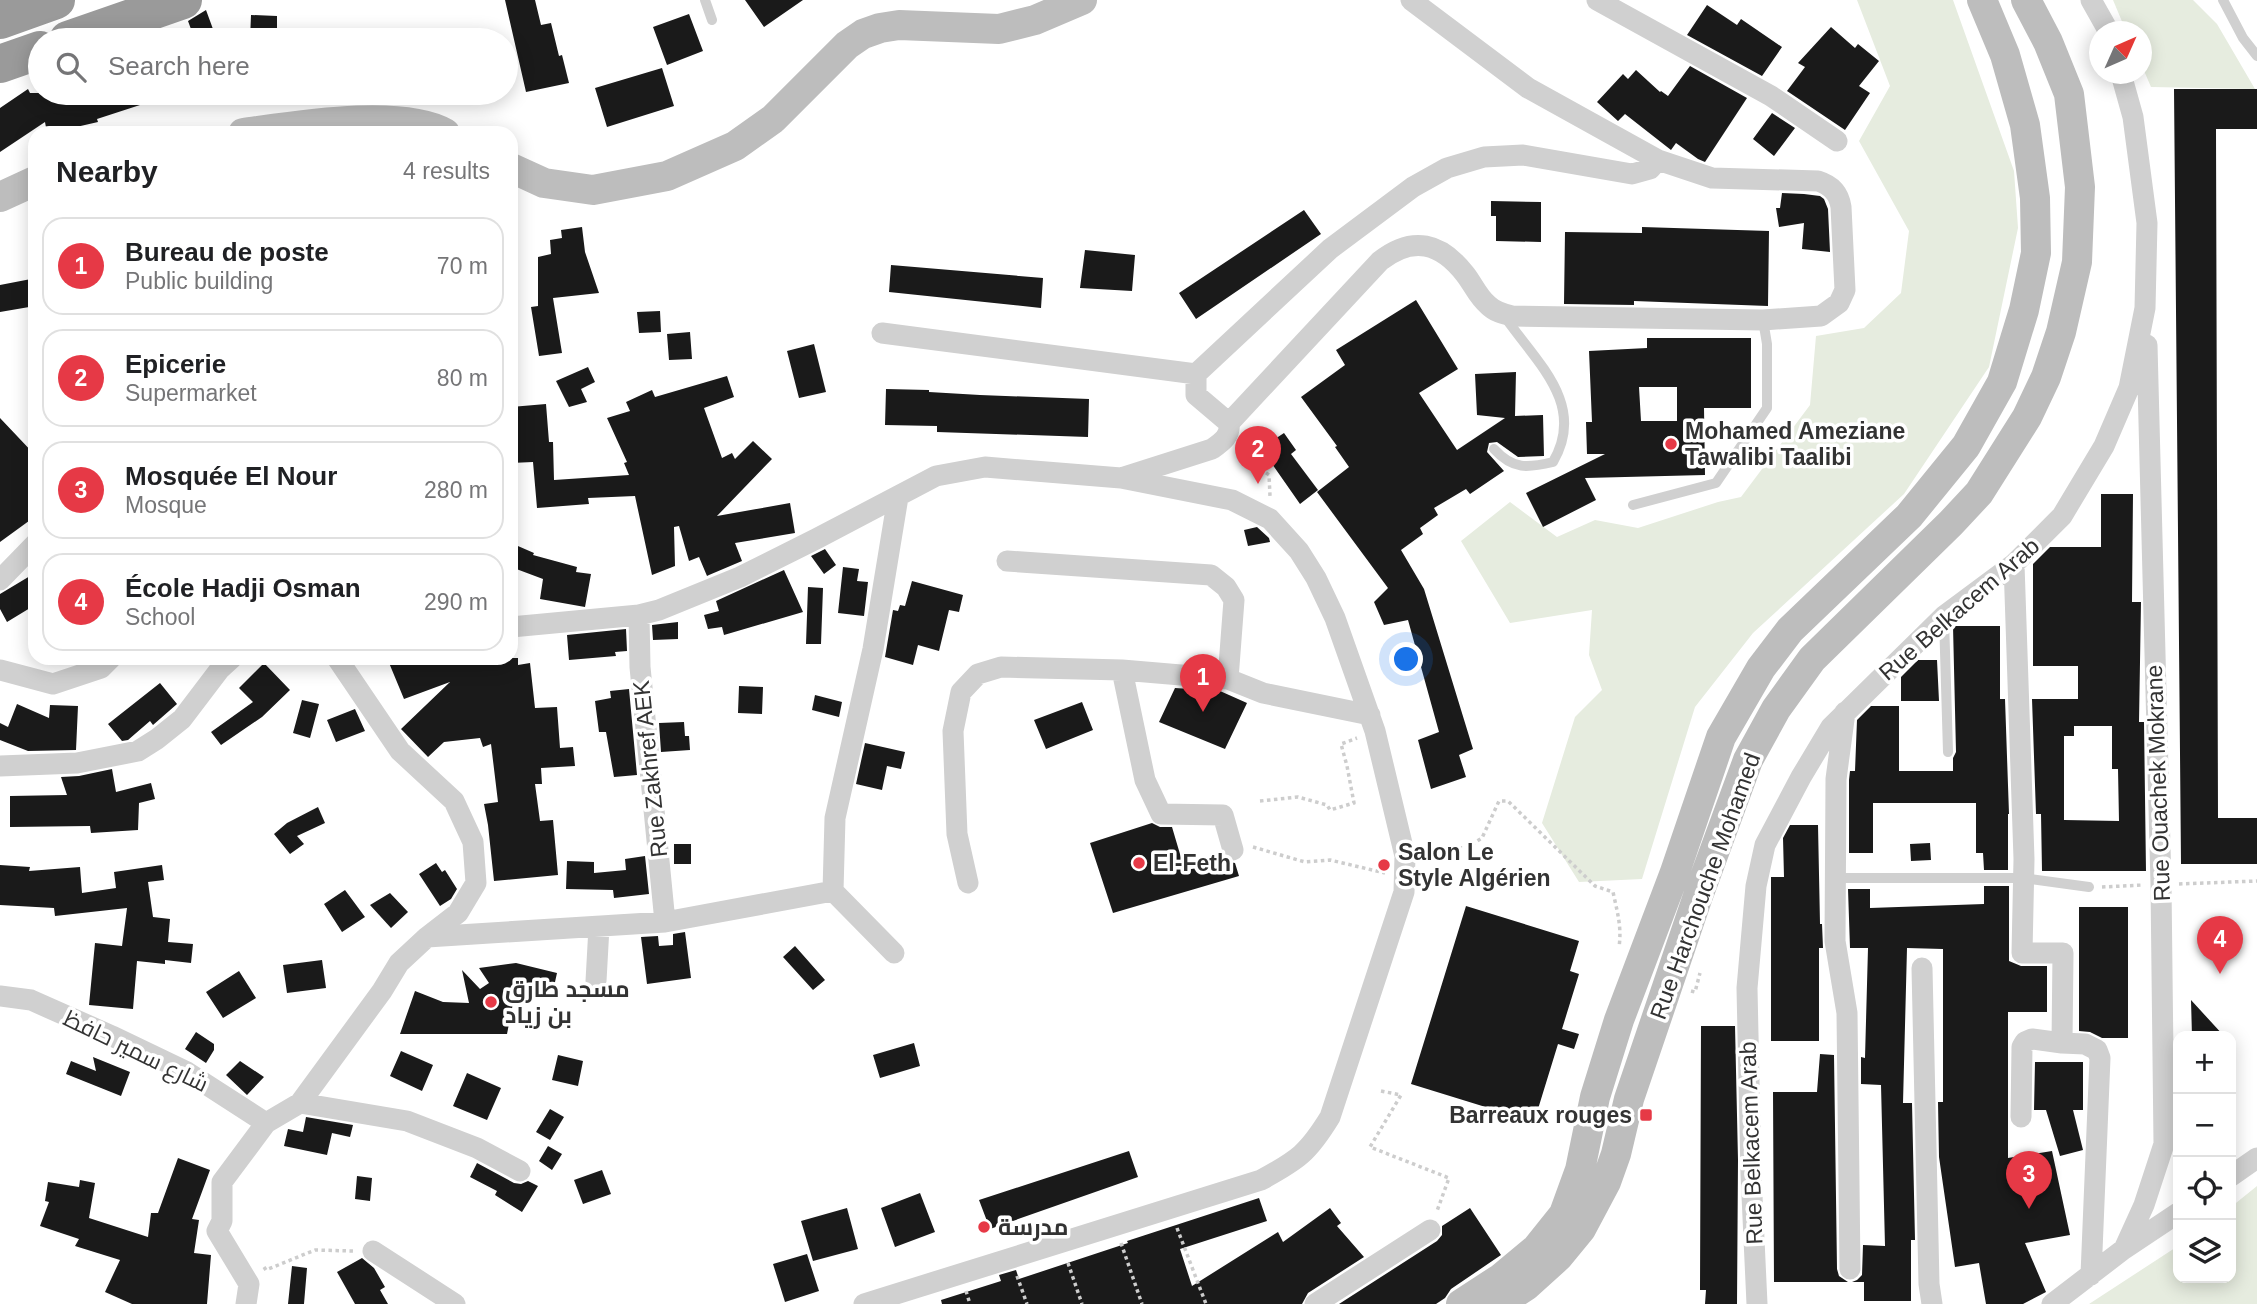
<!DOCTYPE html>
<meta charset="utf-8">
<style>
:root{--surface:#fff;--page:#f2f2f2;--text:#202124;--muted:#757577;--line:#e0e0e0;--accent:#e63946}
body{margin:0;font-family:Helvetica,Cairo,sans-serif;background:var(--page);color:var(--text)}
.controls{position:absolute;right:21px;bottom:21px;display:grid;overflow:hidden;border-radius:14px;box-shadow:0 4px 18px #0003}
.controls button{width:63px;height:63px;display:grid;place-items:center;padding:0;border:0;border-bottom:2px solid var(--line);background:var(--surface);color:var(--text);font:35px sans-serif}
.compass{position:absolute;left:2089px;top:21px;width:63px;height:63px;border-radius:50%;background:var(--surface);box-shadow:0 4px 18px #0003;rotate:45deg}
.you{position:absolute;left:1407px;top:660px;width:24px;height:24px;margin:-18px;border:5px solid #fff;border-radius:50%;background:#1a73e8;box-shadow:0 0 0 10px #1a73e833}
.badge{display:grid;place-items:center;width:46px;height:46px;border-radius:50%;background:var(--accent);color:#fff;font-size:23px;font-weight:700}
.pin{position:absolute;translate:-50% -58px;filter:drop-shadow(0 2px 4px #0008)}
.pin::after{content:'';position:absolute;top:37px;width:24px;height:21px;background:inherit;clip-path:polygon(0 0,100% 0,50% 100%)}
.list{margin:0;padding:0;list-style:none}
h2{display:flex;justify-content:space-between;align-items:center;height:91px;margin:0;padding:0 28px;font-size:30px}
h2 small{font-size:23px;font-weight:400;color:var(--muted)}
.list li{display:grid;grid-template-columns:46px 1fr auto;gap:21px;align-items:center;box-sizing:border-box;height:98px;margin:0 14px 14px;padding:0 14px;border:2px solid var(--line);border-radius:21px}
.list b{display:block;font-size:26px;white-space:nowrap}
.list p{margin:0;font-size:23px;white-space:nowrap;color:var(--muted)}
.list em{font-size:23px;font-style:normal;color:var(--muted)}
.icon{flex:none;width:38px;height:38px;fill:none;stroke:currentColor;stroke-width:2;stroke-linecap:round;stroke-linejoin:round}
.map{position:relative;flex:none;width:2257px;height:1304px;overflow:hidden}
.search{position:absolute;background:var(--surface);box-shadow:0 4px 18px #0003;left:28px;top:28px;width:490px;height:77px;display:flex;align-items:center;gap:18px;box-sizing:border-box;padding:0 24px;border-radius:38px;color:var(--muted);font-size:26px}
.panel{position:absolute;background:var(--surface);box-shadow:0 4px 18px #0003;left:28px;top:126px;width:490px;height:539px;border-radius:21px}
.map>svg:first-child{display:block}
</style>
<div class="map">
<svg width="2257" height="1304" viewBox="0 0 2257 1304">
<rect width="100%" height="100%" fill="#fff"/>
<!-- green -->
<path fill="#e6ecdf" d="M1857,0H1953L2014,171L2018,228L1989,367L1904,494L1753,633L1695,707L1642,879L1579,882L1542,823L1575,717L1602,690L1589,655L1592,610L1510,623L1461,541L1510,502L1557,537L1595,520L1638,528L1718,502L1741,497L1810,405L1816,336L1864,328L1901,293L1909,231L1859,141L1890,86Z
M2113,0H2193L2217,24L2255,89L2151,87L2142,66V32L2126,31Z
M2257,1186V1304H2089L2178,1246V1278H2231V1207Z"/>
<!-- building -->
<path fill="#1a1a1a" fill-rule="evenodd" d="M505,0H535L541,25L551,23L559,56L562,55L569,83L526,92Z
M745,0H803L764,27Z
M1707,5L1737,25L1741,19L1782,47L1762,76L1687,35Z
M206,10L217,40H195L188,21Z
M689,14L703,51L667,65L653,27Z
M251,15L277,16V40H250Z
M1831,27L1855,48L1858,44L1879,61L1859,86L1870,93L1845,130L1787,91L1805,67L1798,63Z
M1690,66L1747,98L1705,162L1698,159L1676,143L1671,150L1625,114L1618,121L1597,102L1623,74L1628,79L1636,70L1660,92L1661,91L1668,96Z
M662,68L674,106L607,127L595,88Z
M28,89L30,93H135L140,105L97,119L98,122L50,133H47L45,122L0,152V108Z
M2174,89H2257V129H2216L2218,818H2257V864H2181Z
M1772,113L1795,128L1774,156L1753,139Z
M1782,193L1804,194L1820,196L1824,199L1828,209L1830,252L1802,249L1804,223L1779,227L1776,208H1780Z
M1491,201L1541,202V242L1496,241V216H1491Z
M1304,210L1321,234L1196,319L1179,293Z
M582,227L585,252L599,293L553,298L562,353L539,356L531,307L538,306V257L551,254L550,240L562,238L561,230Z
M1642,227L1769,231L1768,306L1634,301V305L1564,304L1565,232L1642,233Z
M1085,250L1135,255L1132,291L1080,288Z
M891,265L1043,278L1041,308L889,292Z
M31,279L35,306L0,312V285Z
M1416,300L1458,369L1419,393L1457,450L1505,418L1477,415L1475,374L1516,372L1515,416L1543,415L1544,456L1518,457L1497,442L1489,443L1487,452L1504,471L1470,494L1466,489L1434,508L1438,515L1420,528L1423,534L1401,550L1424,589L1473,749L1459,755L1466,777L1431,789L1418,740L1439,732L1408,620L1384,625L1374,602L1388,588L1317,492L1349,467L1335,447L1337,446L1301,397L1345,365L1336,350Z
M660,311L661,332L639,333L637,312Z
M690,332L692,359L669,360L667,334Z
M1647,338H1751V408H1704L1705,475L1585,478L1596,500L1543,527L1526,493L1605,454H1587L1586,422H1592L1589,351L1647,348ZM1639,387H1677V421H1641Z
M814,344L826,392L799,398L787,351Z
M588,367L595,382L581,389L587,402L569,407L556,381Z
M727,376L734,397L704,408L722,458L732,453L735,459L753,441L772,459L717,516L790,503L795,533L735,543L742,561L709,575L707,576L699,557L689,561L679,526L674,527L675,566L652,575L635,496L588,498L589,504L537,508L533,462L511,463V407L546,404L549,442H553L554,480L629,475L624,463L627,462L607,418L630,411L626,402L652,390L655,397Z
M886,389L929,390V392L980,395L1089,399L1088,437L937,432V426L885,425Z
M0,418L35,455V510L30,514L33,518L0,542Z
M1284,433L1296,450L1291,454L1318,490L1300,504L1261,448Z
M2101,494H2133L2132,602H2141L2139,722H2144L2146,871H2042L2041,814H2036L2032,699H2078V666H2033V564L2050,547H2101ZM2074,726H2112V769H2118L2119,821L2064,820V736H2074Z
M1257,527L1269,538L1270,542L1248,546L1244,530Z
M511,543L534,553L533,555L577,567L576,572L591,574L585,607L540,599L543,579L511,567Z
M825,549L836,565L824,574L811,556Z
M843,567L859,569L857,581L868,582L864,616L838,613Z
M784,570L803,612L724,635L722,627L708,629L704,615L719,611L716,601Z
M30,576L35,585V605L7,622L0,609V594Z
M912,581L963,595L959,612L949,610L939,651L918,645L913,665L885,657L893,610L898,611L900,605L905,606Z
M808,587L823,588L821,644H806Z
M678,622V639L653,640L652,625Z
M1953,626H2000V699H2005L2009,814H2008V870H1984L1983,853H1976V803H1873V853H1849V780L1850,771H1855L1857,720L1871,706H1899V771H1953V758L1956,752Z
M626,629L627,651L615,652L616,656L569,660L567,635Z
M387,658H518V665L530,663L535,708L557,707L560,748L573,747L575,766L541,768L542,784H535L540,821L553,820L558,875L494,881L488,825L484,804L498,802L491,744L483,747L480,738L444,742L428,757L401,729L450,682L404,699Z
M1918,660H1937L1939,701H1901V677Z
M264,663L290,690L262,717L221,745L211,732L253,702L239,688Z
M160,683L177,704L153,725L150,721L128,740L122,741L108,724Z
M739,686L763,687L762,714L738,713Z
M1175,688L1220,691L1247,703L1225,749L1159,722Z
M629,689L637,775L614,777L606,732H599L595,701L611,698L610,691Z
M815,695L842,702L839,717L812,710Z
M302,700L319,704L310,738L293,733Z
M1082,702L1093,730L1046,749L1034,720Z
M17,704L49,718L50,705L78,706L76,750L28,751L0,740V723L8,727Z
M355,709L365,731L336,742L327,720Z
M684,722L685,736H689L690,750L661,752L659,723Z
M865,743L905,752L901,769L887,766L882,790L856,784Z
M112,769L116,792L151,783L155,799L139,803L138,830L91,833L90,826L10,827V796L67,795L61,777L79,776Z
M318,807L325,823L297,836L304,844L290,854L274,834L287,823Z
M1152,823L1160,827H1172L1185,871L1223,859L1229,862L1235,863L1239,876L1113,913L1090,843Z
M1790,825H1818L1820,924H1822L1823,948H1819V1041H1771V877H1784L1783,838Z
M1930,843L1931,860L1911,861L1910,844Z
M674,844H691V864H674Z
M645,856L649,894L614,898L613,890L566,889L567,861L594,862V873L626,870L625,859Z
M436,863L442,872L445,870L457,889L451,899L440,906L419,874Z
M0,865L30,867L29,871L80,867L82,893L116,888L114,872L162,865L164,880L148,882L153,917L170,919L168,942L193,944L191,963L165,960V964L137,961L133,1009L89,1005L95,943L122,946L127,908L55,916L54,908L0,905Z
M1984,886H2009V961L2021,966H2047V1012H2008V1158L2052,1151L2070,1235L2025,1243L2046,1292L2023,1304H1986L1979,1263L1955,1267L1939,1157L1938,1102H1943V949L1907,948L1903,1103H1912L1915,1240H1911V1301H1864V1282H1852L1857,1280L1862,1275L1863,1245L1885,1246L1881,1085L1861,1084V1057L1865,1058L1868,948H1850L1848,889H1870V908L1984,904Z
M345,890L365,917L342,932L324,904Z
M390,893L408,912L391,928L370,905Z
M1466,906L1579,941L1570,971L1579,974L1562,1029L1579,1034L1574,1049L1558,1044L1534,1122L1411,1084Z
M2079,907H2128V1038H2102L2090,1032L2079,1031Z
M685,932L691,978L647,984L641,937L658,936L659,946L673,945V934Z
M795,946L825,980L813,990L783,957Z
M322,960L326,988L287,993L283,965Z
M516,963L557,973L553,991L517,983L507,1034H400L415,991L443,1002L469,1003L462,970L480,989L489,983L479,968Z
M239,971L256,998L223,1018L206,992Z
M2191,1000L2224,1036H2192Z
M1701,1026H1735L1738,1160L1737,1304H1705L1706,1290H1700Z
M196,1032L214,1044V1050L206,1063L185,1049Z
M914,1043L920,1066L880,1078L873,1055Z
M401,1051L433,1065L422,1091L390,1076Z
M1820,1054L1834,1055L1837,1269L1839,1276L1848,1282H1774L1773,1092H1817Z
M558,1055L583,1061L578,1086L552,1080Z
M93,1057L130,1072L121,1096L66,1074L71,1061L96,1071Z
M240,1061L264,1077L247,1095L226,1075Z
M2035,1062H2083V1110H2073L2083,1150L2060,1156L2046,1110H2034Z
M467,1073L501,1088L487,1120L453,1106Z
M550,1109L564,1117L550,1140L536,1132Z
M306,1117L353,1125L350,1137L332,1133L327,1155L284,1146L288,1129L303,1132Z
M548,1146L562,1154L552,1170L539,1161Z
M1129,1151L1138,1177L990,1229L979,1200Z
M178,1158L210,1170L192,1219L199,1220L194,1253L211,1255L207,1304H132L105,1292L120,1260L75,1246L79,1239L40,1226L49,1202L45,1201L48,1182L79,1187L80,1180L95,1183L89,1218L148,1237L151,1213H158Z
M477,1163L514,1183L521,1184L528,1181L538,1186L522,1212L495,1195L497,1191L470,1177Z
M602,1170L611,1194L583,1204L574,1180Z
M357,1176L372,1178L370,1201L355,1199Z
M920,1193L935,1232L895,1247L881,1208Z
M1259,1198L1267,1221L1180,1249L1192,1286L1278,1232L1283,1242L1330,1208L1341,1223L1337,1226L1364,1257L1308,1293L1302,1304H942L941,1300L1001,1281L999,1275L1016,1270L1019,1279L1128,1243L1127,1241Z
M847,1208L858,1249L813,1261L801,1221Z
M1470,1208L1501,1255L1451,1289L1445,1298L1436,1304H1339L1437,1241L1442,1235V1226Z
M807,1254L819,1291L785,1302L773,1264Z
M362,1258L374,1268L385,1287L380,1290L388,1304H355L337,1272Z
M292,1266L307,1268L304,1304H288Z"/>
<g fill="none" stroke-linecap="round" stroke-linejoin="round">
<!-- path -->
<path stroke="#cdcdcd" stroke-width="3.5" stroke-dasharray="3.5 3.5" stroke-linecap="butt" d="M1243,447L1259,468L1269,475L1270,496
M1260,801L1298,797L1327,805L1330,810L1354,803L1347,766L1341,744L1357,738
M1253,847L1305,862L1330,860L1385,873
M1424,851L1444,847L1466,848L1482,838L1499,801H1508L1595,886L1613,892C1617,911 1622,927 1619,947
M2179,884L2257,881
M2102,887L2143,885
M1691,991L1695,992L1700,973
M1381,1091L1401,1095L1370,1147L1449,1178L1437,1211
M2176,1194L2178,1179
M1177,1228L1206,1304
M1121,1243L1142,1304
M1068,1263L1082,1304
M264,1267L266,1270L315,1250L353,1251
M1017,1276L1027,1304
M966,1291L970,1304"/>
<!-- lane -->
<path stroke="#d0d0d0" stroke-width="10" d="M705,0L712,20
M2223,0L2243,38L2257,56
M1494,449C1513,470 1528,468 1553,462C1587,404 1536,362 1505,317
M1633,505L1716,483L1767,408V344L1763,320
M1944,618L1948,752
M1835,878H2023L2089,887"/>
<!-- street -->
<path stroke="#d0d0d0" stroke-width="21" d="M1597,0L1771,96L1837,141
M2091,0L2109,32
M882,333L1196,374
M1229,423L1380,261C1413,235 1441,243 1465,274C1473,284 1478,297 1488,305C1495,312 1503,314 1512,316L1763,320L1821,316L1839,303L1845,290L1841,207C1839,193 1831,185 1818,181L1712,178L1658,160L1528,88L1411,0
M1121,478L1212,449C1222,442 1231,436 1229,423L1196,395V374L1330,249L1413,187L1447,168L1484,157L1523,155L1632,174L1650,169L1658,160
M1007,561L1211,575L1226,587L1234,600L1228,679L1263,693L1370,715
M2014,564L2024,859L2022,953H2063L2062,1043L2032,1039L2025,1042L2022,1047L2021,1117
M0,580L35,544
M639,615L640,667L665,922
M511,627L639,615L659,610L740,577L816,539L936,476L985,467L1121,478L1232,500L1270,519L1299,551L1316,578L1335,618L1375,731L1405,856L1404,892L1330,1117C1308,1153 1298,1160 1261,1180L864,1304
M0,670L53,684L101,668L111,658
M1228,679L1122,670L1145,780L1161,814L1223,815L1233,850
M1845,712L1836,779L1835,941L1847,1013L1850,1269
M0,766L77,763L138,751L157,739L182,719L220,669L232,658
M968,883L957,834L953,731L961,692L978,674L1001,667L1122,670
M427,937L665,922L833,891
M894,953L833,891L835,818L873,649L898,497
M1922,968L1929,1284L1932,1304
M596,981L599,927
M0,996L31,1000L112,1036L187,1072L266,1123
M2062,1043L2085,1044L2097,1050L2100,1058L2091,1275
M300,1103L407,1121L477,1148L520,1171
M2231,1176L2257,1158
M2124,1249L2144,1205L2164,1144L2161,885L2147,345
M373,1251L455,1304
M246,1304L249,1284L217,1231L222,1221V1182L266,1123L300,1103L382,991L399,963L427,937L458,913L476,883L473,842L454,801L400,751L337,658
M1315,1304L1430,1230
M1757,1304L1751,1174L1747,988L1756,886L1765,845L1801,777L1831,727L1944,616L2014,564L2062,516L2104,446L2129,388L2145,308L2147,223L2133,117L2121,74
M2052,1304L2124,1249L2178,1213"/>
<!-- secondary -->
<path stroke="#bdbdbd" stroke-width="30" d="M243,133C295,126 400,108 445,133
M511,168L544,183L593,190L667,176L735,146L773,119L847,45L863,34L880,28L899,25L999,29L1035,20L1082,0
M0,197L35,181
M1461,1304L1501,1278L1536,1249L1564,1214L1580,1170L1595,1097L1619,1020L1675,872L1721,737L1761,668L1790,630L1909,516L1966,446L2002,382L2024,310L2036,253L2035,198L2025,125L2005,55L1982,0
M1498,1304L1526,1286L1558,1257L1581,1229L1606,1182L1616,1154L1629,1099L1698,896L1748,760L1776,709L1812,659L1951,523L1979,493L2027,417L2046,377L2061,332L2077,262L2080,187L2069,94L2048,42L2026,0"/>
<!-- highway -->
<path stroke="#9a9a9a" stroke-width="38" d="M0,20L56,0
M68,40L183,0
M0,64L40,50"/>
</g>
<!-- markers -->
<g fill="#e63946" stroke="#fff" stroke-width="2.5">
<circle cx="1671" cy="444" r="7"/>
<circle cx="1139" cy="863" r="7"/>
<circle cx="1384" cy="865" r="7"/>
<circle cx="491" cy="1002" r="7"/>
<rect x="1639" y="1108" width="14" height="14" rx="3.5"/>
<circle cx="984" cy="1227" r="7"/>
</g>
<g text-anchor="middle" dominant-baseline="central" stroke-width="7" stroke-linejoin="round" paint-order="stroke">
<!-- poi labels -->
<g font-size="23" font-weight="bold" fill="#333" stroke="#fff" text-anchor="start">
<text x="1685" y="431">Mohamed Ameziane<tspan x="1685" dy="26">Tawalibi Taalibi</tspan></text>
<text x="1398" y="852">Salon Le<tspan x="1398" dy="26">Style Algérien</tspan></text>
<text x="1153" y="863">El-Feth</text>
<text x="505" y="989">مسجد طارق<tspan x="505" dy="26">بن زياد</tspan></text>
<text x="1632" y="1115" text-anchor="end">Barreaux rouges</text>
<text x="998" y="1227">مدرسة</text>
</g>
<!-- street labels -->
<g font-size="23" fill="#333" stroke="#fff">
<text transform="translate(1959 609) rotate(-41)">Rue Belkacem Arab</text>
<text transform="translate(650 769) rotate(-96)">Rue Zakhref AEK</text>
<text transform="translate(2158 783) rotate(-92)">Rue Ouachek Mokrane</text>
<text transform="translate(1705 886) rotate(-70)">Rue Harchouche Mohamed</text>
<text transform="translate(136 1051) rotate(26)">شارع سمير حافظ</text>
<text transform="translate(1751 1143) rotate(-92)">Rue Belkacem Arab</text>
</g>
</g>
</svg>
<div class="controls">
<button>+</button>
<button>−</button>
<button><svg class="icon" aria-label="locate" viewBox="0 0 24 24"><circle cx="12" cy="12" r="6"/><path d="M12 2v4M12 18v4M2 12h4M18 12h4"/></svg></button>
<button><svg class="icon" aria-label="layers" viewBox="0 0 24 24"><path d="M12 4l9 5-9 5-9-5zM3 14l9 5 9-5"/></svg></button>
</div>
<svg class="compass" viewBox="-18 -18 36 36"><path d="M0-13l5 13h-10z" fill="#e53935"/><path d="M0 13l5-13h-10z" fill="#757577"/></svg>
<div class="you"></div>
<div class="pin badge" style="left:1203px;top:712px">1</div>
<div class="pin badge" style="left:1258px;top:484px">2</div>
<div class="pin badge" style="left:2029px;top:1209px">3</div>
<div class="pin badge" style="left:2220px;top:974px">4</div>
<div class="search"><svg class="icon" aria-label="search" viewBox="0 0 24 24"><circle cx="10" cy="10" r="6"/><path d="M15 15l6 6"/></svg>Search here</div>
<section class="panel">
<h2>Nearby<small>4 results</small></h2>
<ul class="list">
<li><span class="badge">1</span><div><b>Bureau de poste</b><p>Public building</p></div><em>70 m</em></li>
<li><span class="badge">2</span><div><b>Epicerie</b><p>Supermarket</p></div><em>80 m</em></li>
<li><span class="badge">3</span><div><b>Mosquée El Nour</b><p>Mosque</p></div><em>280 m</em></li>
<li><span class="badge">4</span><div><b>École Hadji Osman</b><p>School</p></div><em>290 m</em></li>
</ul>
</section>
</div>
